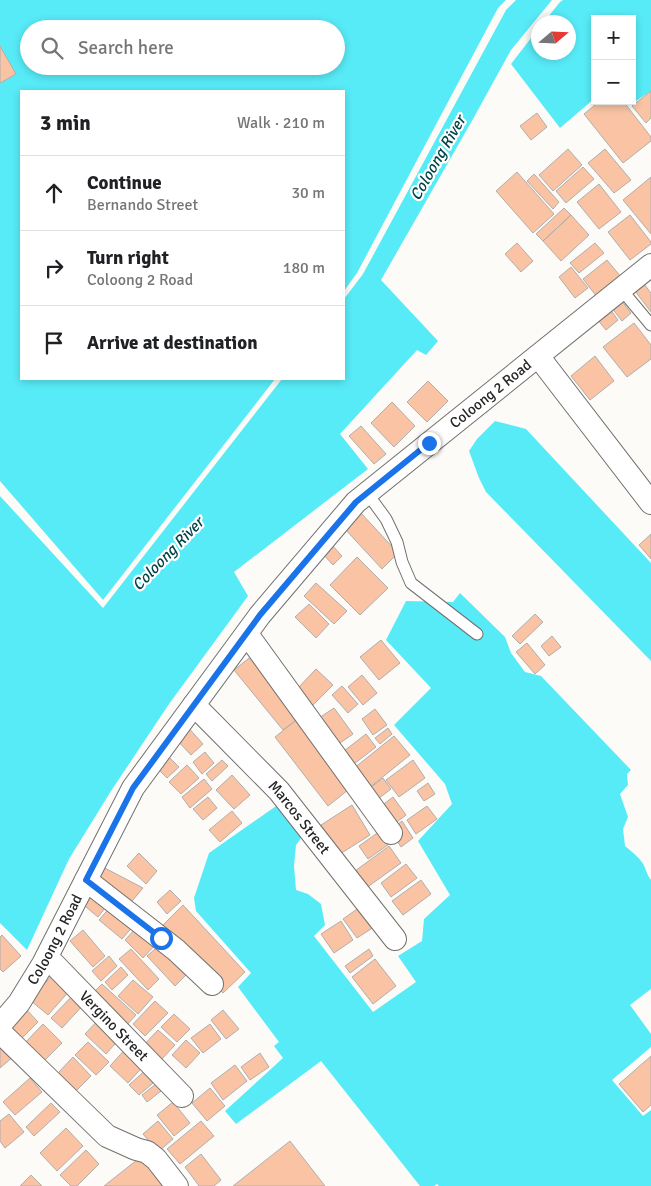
<!DOCTYPE html>
<meta charset="utf-8">
<style>
:root{--surface:#fff;--page:#f6f6f6;--text:#202124;--muted:#757577;--line:#e0e0e0}
body{margin:0;font-family:Signika,sans-serif;background:var(--page);color:var(--text)}
.controls{position:absolute;right:15px;top:15px;display:grid;overflow:hidden;border-radius:0px;box-shadow:0 2px 8px #0003}
.controls button{width:45px;height:45px;display:grid;place-items:center;padding:0;border:0;border-bottom:1px solid var(--line);background:var(--surface);color:var(--text);font:25px sans-serif}
.compass{position:absolute;left:531px;top:15px;width:45px;height:45px;border-radius:50%;background:var(--surface);box-shadow:0 2px 8px #0003;rotate:71deg}
.stop{position:absolute;width:15px;height:15px;margin:-11px;border:4px solid #1a73e8;border-radius:50%;background:#fff}
.stop.end{background:#1a73e8;border-color:#fff;box-shadow:0 1px 5px #0008}
.list{margin:0;padding:0;list-style:none}
h2{display:flex;justify-content:space-between;align-items:center;height:65px;margin:0;padding:0 20px;font-size:21px}
h2 small{font-size:16px;font-weight:400;color:var(--muted)}
.list li{display:grid;grid-template-columns:32px 1fr auto;gap:15px;align-items:center;box-sizing:border-box;height:75px;padding:0 20px;border-top:1px solid var(--line)}
.list b{display:block;font-size:19px;white-space:nowrap}
.list p{margin:0;font-size:16px;white-space:nowrap;color:var(--muted)}
.list em{font-size:16px;font-style:normal;color:var(--muted)}
.icon{flex:none;width:28px;height:28px;fill:none;stroke:currentColor;stroke-width:2;stroke-linecap:round;stroke-linejoin:round}
.map{position:relative;flex:none;width:651px;height:1186px;overflow:hidden}
.search{position:absolute;background:var(--surface);box-shadow:0 2px 8px #0003;left:20px;top:20px;width:325px;height:55px;display:flex;align-items:center;gap:12px;box-sizing:border-box;padding:0 18px;border-radius:28px;color:var(--muted);font-size:19px}
.panel{position:absolute;background:var(--surface);box-shadow:0 2px 8px #0003;left:20px;top:90px;width:325px;height:290px;border-radius:0px}
.map>svg:first-child{display:block}
</style>
<div class="map">
<svg width="651" height="1186" viewBox="0 0 651 1186">
<rect width="100%" height="100%" fill="#fcfbf8"/>
<!-- water -->
<path fill="#57ebf7" fill-rule="evenodd" d="M0,0H506L498,8L357,273L344,291V91H21V379H275L103,600L0,481ZM29,29H336V66H29Z
M516,0H552L511,50L473,119L381,280L438,341L426,355L417,350L340,434L368,469L234,572L248,596L169,704L111,791L69,859L27,950L0,923V496L103,608L282,379H344V299L363,274L506,10Z
M563,0H651V91L636,101L632,96V19H595V98L560,128L511,64L538,29V52H568V22H544L560,2Z
M495,421L526,429L651,563V661L486,492L479,478L469,451L477,439Z
M460,593L505,637L511,653L525,672L541,676L631,770L627,774L628,785L620,794L628,817L623,829L625,846C632,852 642,859 645,868C647,873 648,876 651,880V989L630,1005L651,1034V1047L612,1080L643,1116L651,1110V1186H439L437,1184L434,1186H420L321,1061L236,1124L225,1111L283,1058L274,1046L279,1042L238,987L251,973L196,911L194,898L209,853L279,804L304,834L296,845L294,866L296,890L308,894L321,904L325,925L314,936L373,1012L416,982L398,956L422,941L424,919L450,895L418,841L452,804L445,784L394,725L431,688L386,640L406,601L453,602Z"/>
<!-- building -->
<path fill="#f9c3a4" stroke="#b1aeac" d="M0,46L16,74L0,83Z
M651,91V118L646,123L632,106Z
M600,101H623L651,137V141L623,163L584,114Z
M537,113L547,127L531,140L520,126Z
M568,149L582,165L553,191L539,175Z
M605,149L631,180L614,193L588,163Z
M583,167L594,179L566,203L556,191Z
M517,172L554,214L533,233L496,191Z
M534,174L559,202L553,209L527,181Z
M651,177V234L623,200Z
M599,184L621,212L599,229L577,202Z
M564,208L571,215L543,241L536,234Z
M571,215L589,235L561,261L543,241Z
M630,215L651,242V244L630,260L608,232Z
M517,243L533,261L521,272L505,254Z
M595,243L604,253L579,273L570,263Z
M607,260L621,277L597,297L583,279Z
M571,267L588,288L575,298L559,277Z
M644,284L651,293V312L635,291Z
M621,300L631,313L622,321L611,307Z
M610,309L618,320L606,330L597,319Z
M634,323L651,345V359L627,377L603,347Z
M595,356L614,381L590,400L571,376Z
M428,381L448,401L427,422L407,402Z
M392,402L415,426L394,447L371,423Z
M361,426L386,454L374,464L349,436Z
M360,512L398,553L382,569L344,528Z
M651,534V559L639,545Z
M331,544L342,556L333,565L322,553Z
M357,557L388,588L360,615L330,585Z
M316,583L347,611L334,624L304,596Z
M309,604L329,624L316,638L295,617Z
M535,614L543,622L520,644L512,636Z
M552,636L561,647L549,656L541,646Z
M381,640L400,663L379,680L360,657Z
M527,643L545,665L535,674L516,652Z
M253,655L300,717L283,730L234,670Z
M316,669L333,685L313,705L297,689Z
M362,675L377,693L363,705L348,687Z
M342,686L358,704L348,713L332,695Z
M334,708L353,734L337,745L319,718Z
M375,709L387,725L373,735L362,719Z
M300,717L353,786L328,806L275,737Z
M186,725L203,744L191,755L174,737Z
M388,728L392,734L380,744L375,738Z
M366,734L376,747L350,767L340,754Z
M394,736L410,755L369,788L353,769Z
M205,752L214,763L202,774L193,762Z
M166,754L179,767L167,778L154,765Z
M222,760L228,766L212,781L206,774Z
M413,760L425,778L399,797L386,780Z
M187,765L199,778L181,794L169,782Z
M232,775L250,795L234,809L216,790Z
M383,778L391,789L374,802L366,791Z
M204,779L212,789L190,808L182,797Z
M428,783L435,794L424,801L417,791Z
M208,797L217,808L203,820L193,809Z
M393,797L406,815L389,828L376,810Z
M352,805L370,835L340,854L321,825Z
M427,806L437,819L416,834L407,820Z
M232,811L242,823L220,842L209,830Z
M402,821L413,838L401,847L390,830Z
M380,831L389,844L368,859L359,846Z
M389,846L401,863L366,888L355,871Z
M139,853L157,871L146,884L127,866Z
M406,864L417,878L391,897L381,883Z
M101,866L143,888L127,907L91,877Z
M421,880L431,894L403,915L392,901Z
M91,888L109,903L98,917L80,902Z
M170,890L181,901L167,914L157,902Z
M112,905L134,925L122,939L99,920Z
M183,905L245,972L223,993L161,927Z
M360,907L374,927L357,938L343,919Z
M341,921L353,940L334,953L321,934Z
M137,927L156,944L143,958L125,940Z
M83,930L105,956L93,967L70,941Z
M2,935L21,956L3,972L0,969V937Z
M162,943L189,972L175,986L147,956Z
M131,949L159,979L148,990L119,959Z
M369,949L373,956L350,973L345,966Z
M109,956L117,966L101,981L92,971Z
M375,959L396,986L373,1004L352,977Z
M121,967L128,975L112,990L105,982Z
M55,972L72,988L48,1015L30,1000Z
M133,980L153,997L138,1014L118,996Z
M102,984L136,1015L125,1027L91,995Z
M76,992L86,1002L62,1028L51,1018Z
M155,1001L168,1013L145,1036L133,1024Z
M25,1008L38,1022L22,1038L9,1024Z
M223,1010L239,1029L226,1039L211,1020Z
M174,1014L190,1029L177,1042L161,1027Z
M101,1017L122,1036L106,1054L85,1034Z
M43,1024L62,1043L41,1064L22,1046Z
M210,1024L221,1039L203,1053L191,1038Z
M158,1030L175,1045L160,1061L143,1046Z
M0,1039L14,1056L0,1068Z
M186,1040L200,1053L186,1068L172,1055Z
M88,1042L109,1062L96,1075L75,1055Z
M128,1046L146,1063L128,1083L110,1066Z
M260,1053L269,1067L250,1080L241,1067Z
M651,1056V1105L643,1112L619,1084Z
M73,1057L91,1076L76,1091L58,1073Z
M235,1065L247,1081L223,1100L211,1083Z
M149,1067L159,1078L139,1095L129,1085Z
M30,1078L42,1092L15,1115L3,1102Z
M156,1084L161,1091L147,1102L142,1095Z
M210,1088L225,1106L207,1121L192,1103Z
M173,1102L190,1123L174,1136L157,1115Z
M51,1103L60,1112L34,1136L26,1127Z
M9,1114L24,1132L5,1148L0,1141V1121Z
M158,1121L173,1139L158,1152L143,1134Z
M201,1121L214,1136L180,1164L167,1149Z
M66,1128L83,1146L57,1171L40,1153Z
M290,1141L325,1186H233Z
M86,1150L99,1164L77,1186H71L60,1175Z
M147,1152L169,1180L162,1186H104Z
M201,1154L221,1180L214,1186H199L185,1167Z
M31,1175L42,1186H20Z"/>
<g fill="none" stroke-linecap="round" stroke-linejoin="round">
<!-- service casing -->
<g stroke="#72716e" stroke-width="13">
<path id="service" d="M621,289L651,325
M367,493L386,519L397,542L402,562L411,583L477,634"/>
</g>
<!-- minor casing -->
<g stroke="#72716e" stroke-width="24">
<g id="minor">
<path d="M538,356L651,503"/>
<path d="M247,634L391,833"/>
<path id="s1" d="M194,705L279,791L395,939"/>
<path d="M86,880L176,950L212,984"/>
<path id="s2" d="M47,957L182,1096"/>
<path id="s3" d="M0,1025L19,1003L43,964L133,788L260,615L356,502L651,265"/>
<path d="M0,1032L107,1136L136,1149L147,1152L156,1159L177,1186"/>
</g>
</g>
<!-- service -->
<use href="#service" stroke="#fff" stroke-width="11"/>
<!-- minor -->
<use href="#minor" stroke="#fff" stroke-width="22"/>
</g>
<g fill="none" stroke-linecap="round" stroke-linejoin="round">
<!-- route -->
<path stroke="#1a73e8" stroke-width="6" d="M161,938L86,880L133,788L260,615L356,502L429,443"/>
</g>
<g text-anchor="middle" dominant-baseline="central" stroke-width="4.5" stroke-linejoin="round" paint-order="stroke">
<!-- street labels -->
<g font-size="15" fill="#252524" stroke="#fff">
<text stroke="none"><textPath href="#s3" startOffset="808">Coloong 2 Road</textPath></text>
<text stroke="none"><textPath href="#s1" startOffset="154">Marcos Street</textPath></text>
<text stroke="none"><textPath href="#s3" startOffset="102">Coloong 2 Road</textPath></text>
<text stroke="none"><textPath href="#s2" startOffset="96">Vergino Street</textPath></text>
</g>
<!-- water labels -->
<g font-size="16" font-style="italic" fill="#00454a" stroke="#fff">
<text transform="translate(438 158) rotate(-60)">Coloong River</text>
<text transform="translate(168 554) rotate(-46)">Coloong River</text>
</g>
</g>
</svg>
<div class="controls">
<button>+</button>
<button>−</button>
</div>
<svg class="compass" viewBox="-18 -18 36 36"><path d="M0-13l5 13h-10z" fill="#e53935"/><path d="M0 13l5-13h-10z" fill="#757577"/></svg>
<div class="stop" style="left:161px;top:938px"></div>
<div class="stop end" style="left:429px;top:443px"></div>
<div class="search"><svg class="icon" aria-label="search" viewBox="0 0 24 24"><circle cx="10" cy="10" r="6"/><path d="M15 15l6 6"/></svg>Search here</div>
<section class="panel">
<h2>3 min<small>Walk · 210 m</small></h2>
<ul class="list">
<li><svg class="icon" aria-label="ahead" viewBox="0 0 24 24"><path d="M12 20V5M6 11l6-6 6 6"/></svg><div><b>Continue</b><p>Bernando Street</p></div><em>30 m</em></li>
<li><svg class="icon" aria-label="right" viewBox="0 0 24 24"><path d="M7 20v-9h11M14 6l5 5-5 5"/></svg><div><b>Turn right</b><p>Coloong 2 Road</p></div><em>180 m</em></li>
<li><svg class="icon" aria-label="arrive" viewBox="0 0 24 24"><path d="M6 21V4h12l-3 4 3 4H6"/></svg><div><b>Arrive at destination</b></div></li>
</ul>
</section>
</div>
